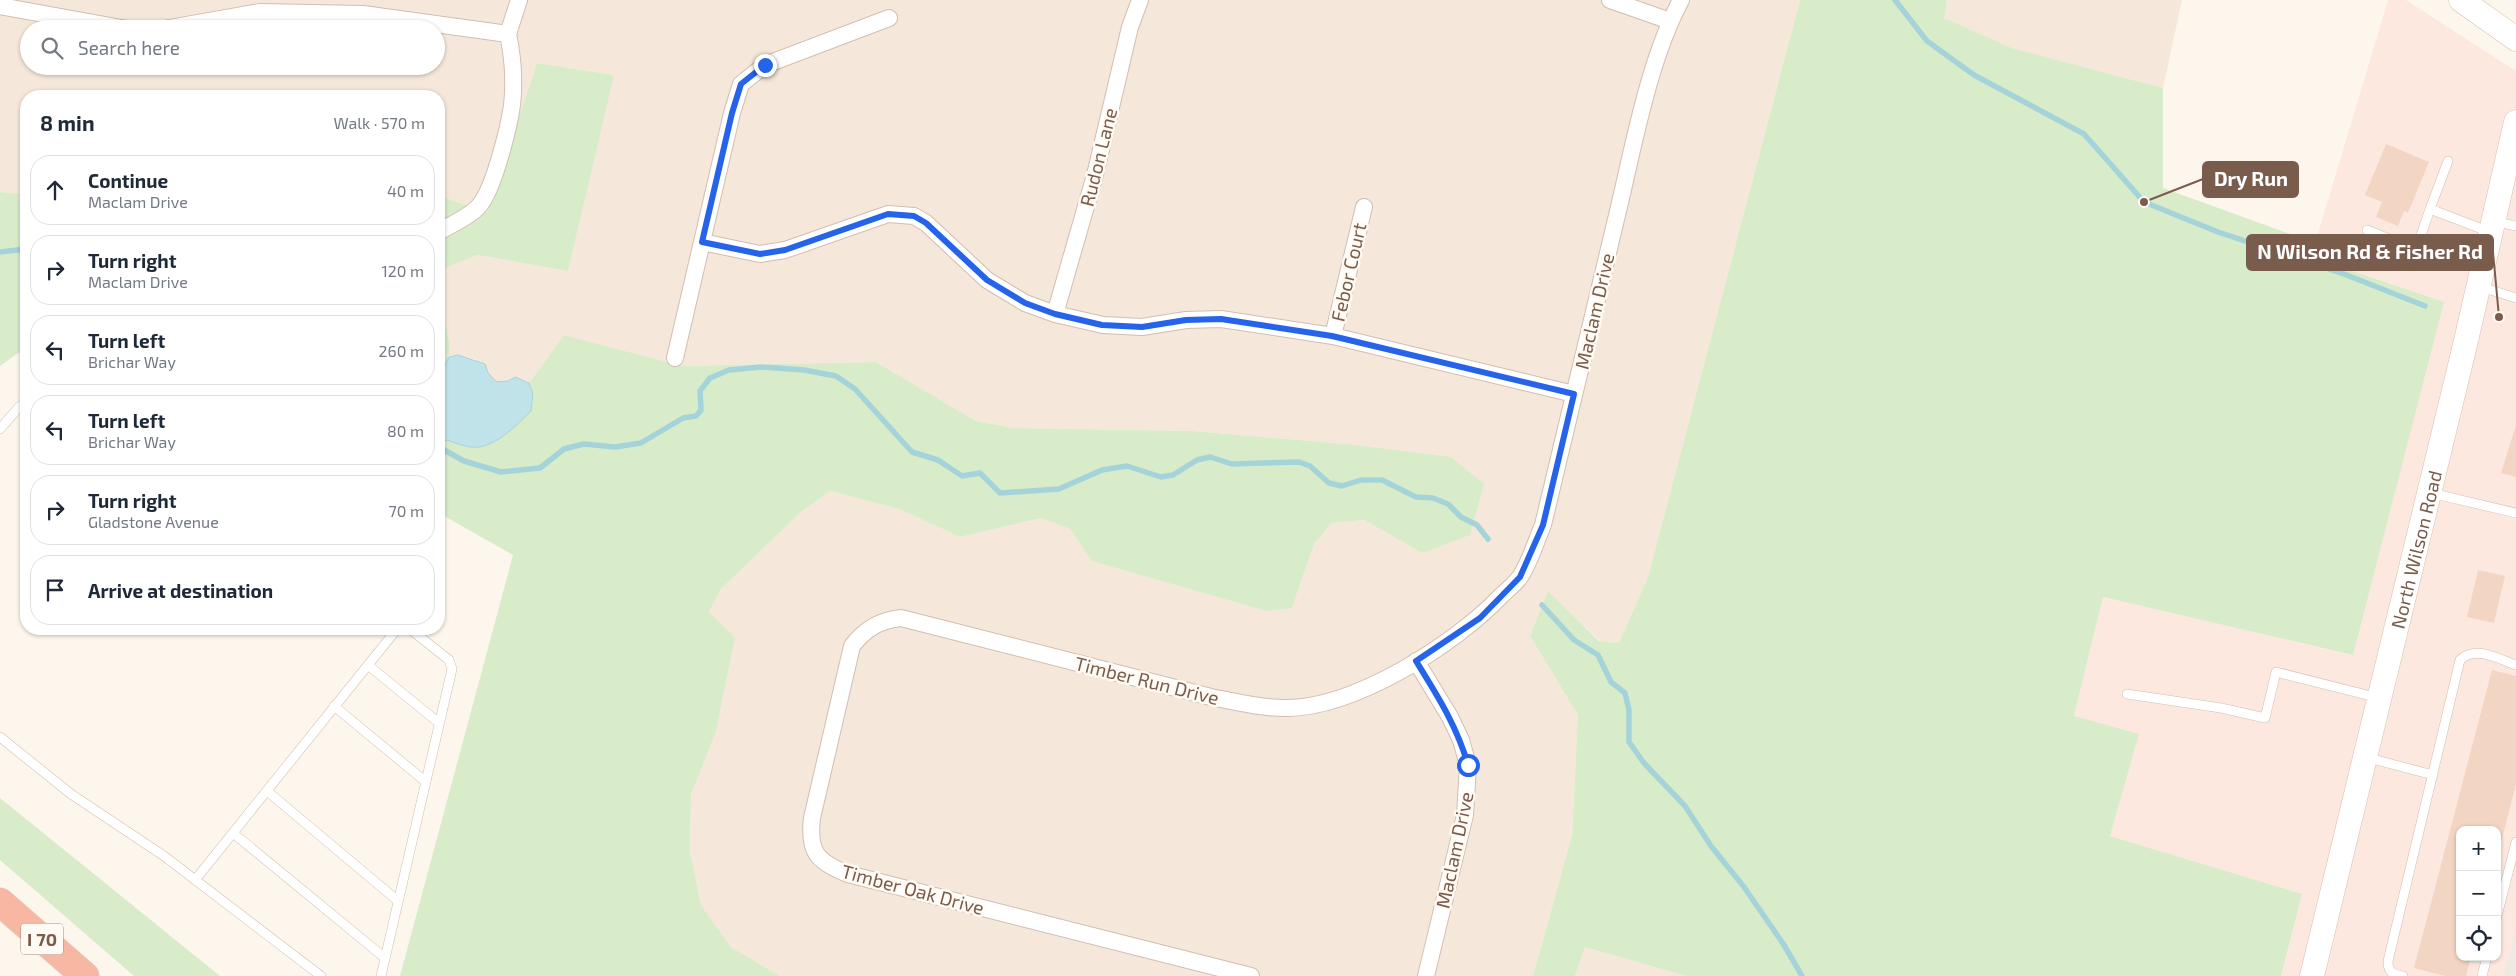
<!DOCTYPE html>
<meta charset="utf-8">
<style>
:root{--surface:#fff;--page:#f2f2f3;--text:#1f2937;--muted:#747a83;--line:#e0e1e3}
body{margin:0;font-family:"Exo 2",sans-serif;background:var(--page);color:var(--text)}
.controls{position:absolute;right:15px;bottom:15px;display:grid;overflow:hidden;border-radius:10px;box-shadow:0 1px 4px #0004}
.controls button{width:45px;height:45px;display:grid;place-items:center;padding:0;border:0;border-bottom:1px solid var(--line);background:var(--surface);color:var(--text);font:25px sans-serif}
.stop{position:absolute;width:15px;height:15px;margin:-11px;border:4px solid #2563eb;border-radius:50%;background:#fff}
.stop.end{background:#2563eb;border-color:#fff;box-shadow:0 1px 5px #0008}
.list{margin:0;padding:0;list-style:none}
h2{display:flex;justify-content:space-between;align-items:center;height:65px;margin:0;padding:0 20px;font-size:21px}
h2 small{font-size:16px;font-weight:400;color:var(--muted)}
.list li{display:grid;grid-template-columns:32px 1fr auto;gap:15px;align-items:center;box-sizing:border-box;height:70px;margin:0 10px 10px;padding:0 10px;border:1px solid var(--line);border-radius:20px}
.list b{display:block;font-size:19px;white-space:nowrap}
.list p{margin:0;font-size:16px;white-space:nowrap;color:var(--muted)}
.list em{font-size:16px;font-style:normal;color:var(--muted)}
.icon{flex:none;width:28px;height:28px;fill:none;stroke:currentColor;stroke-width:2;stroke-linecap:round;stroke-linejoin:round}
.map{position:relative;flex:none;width:2516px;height:976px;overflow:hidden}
.search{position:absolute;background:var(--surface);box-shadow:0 1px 4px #0004;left:20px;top:20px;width:425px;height:55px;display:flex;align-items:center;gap:12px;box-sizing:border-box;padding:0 18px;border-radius:28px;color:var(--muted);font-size:19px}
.panel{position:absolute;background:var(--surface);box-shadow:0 1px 4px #0004;left:20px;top:90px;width:425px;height:545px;border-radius:20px}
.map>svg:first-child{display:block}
</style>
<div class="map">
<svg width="2516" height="976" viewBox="0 0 2516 976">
<rect width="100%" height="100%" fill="#fdf6ec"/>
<!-- residential -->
<path fill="#f5e8da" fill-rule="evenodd" d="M0,0H1800L1648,577L1619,643L1600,641L1548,592L1530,636L1578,715L1572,835L1533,976H780L731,947L701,905L690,852L691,795L715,734L709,612L721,589L801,512L830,491L899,509L960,537L1041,518L1070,529L1092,561L1292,608L1314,544L1332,523L1364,520L1422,553L1346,444L1193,431L1014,428L976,421L876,362L683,366L564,335L529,383L515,377L508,381L497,382L474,359L458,355L449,357L448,335L439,301V285L446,268L477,255L568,271L613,75L537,63L487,212L439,196V96H26V194L0,192ZM29,29H436V66H29Z
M1947,0H2182L2163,88L2012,48L1943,18Z
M1585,947L1686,976H1575Z"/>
<!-- commercial -->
<path fill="#fde8e0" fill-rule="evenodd" d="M2388,0H2406L2516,71V930L2503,976H2281L2302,894L2110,836L2139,734L2074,717L2103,597L2352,655L2443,302L2311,257ZM2460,830H2497V957H2460Z"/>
<!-- industrial -->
<path fill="#efe9e4" d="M2516,930V976H2503Z"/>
<!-- green -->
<path fill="#d8ecc9" d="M1800,0H1947L1944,18L2012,48L2163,88V188L2315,243L2311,257L2444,302L2353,655L2103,597L2074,716L2139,734L2110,836L2302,894L2281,976H1686L1585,947L1575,976H1533L1572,835L1578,715L1530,636L1548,591L1599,641L1619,643L1648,577Z
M537,63L614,75L568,271L477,255L446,268L439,285V196L487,212Z
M0,192L26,194V353H18L0,366Z
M439,301C443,318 460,360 439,370Z
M564,335L683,366L876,362L976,421L1014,428L1193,431L1346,444L1451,457L1484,484L1470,535L1422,553L1364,520L1332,523L1314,544L1292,608L1267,611L1092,561L1070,529L1041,518L960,537L899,509L830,491L801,512L721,589L709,612L735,638L715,734L691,795L690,852L701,905L731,947L780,976H400L513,555L439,513V445L447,440L471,447C483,440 526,422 531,410C534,400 532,391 529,383Z
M0,798L220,976H134L0,860Z"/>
<!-- water -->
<path fill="#bfe3e8" stroke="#a5d3da" d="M458,355L485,364L488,373L497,382L508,381L515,377L529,383L533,394L531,411C516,426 493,450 471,447C463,446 455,443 447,440L439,445V370L444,367L449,357Z"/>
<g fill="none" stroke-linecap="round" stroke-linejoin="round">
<!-- stream -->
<path stroke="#a5d3da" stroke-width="5.5" d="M1895,0L1927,41L1974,75L2084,134L2144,202L2218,232L2344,274L2425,306
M0,252L26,249
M439,447L464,461L501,472L540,468L564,449L584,444L615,447L641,443L683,418L696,416L701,410L700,391L710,378L729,370L761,367L804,370L836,376L855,389L912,452L938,460L962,476L980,473L1000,493L1059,489L1102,470L1127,466L1161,477L1173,475L1197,460L1210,457L1232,464L1299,462L1310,466L1329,483L1342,486L1361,480H1382L1416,497L1433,498L1448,504L1461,517L1477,525L1488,539
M1542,605L1574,640L1598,655L1611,682L1625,693L1629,710V742L1644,763L1685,806L1711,846L1744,887L1784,945L1802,976"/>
</g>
<!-- building -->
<path fill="#f3d5c3" d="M2386,144L2429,162L2408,213L2404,211L2398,226L2376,217L2382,202L2365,195Z
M2516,425V477L2501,473Z
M2478,570L2505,576L2494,623L2467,617Z
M2492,670L2516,676V784L2498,854L2497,830H2460V957H2471L2466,976H2445L2414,968Z"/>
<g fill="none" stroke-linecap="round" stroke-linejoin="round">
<!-- service casing -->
<g stroke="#d1beb0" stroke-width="10">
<path id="service" d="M2430,209L2448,161
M2493,221L2516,226
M2367,230L2416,250L2430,209L2490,232
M2478,286L2516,298
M0,429L19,407L26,403
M2431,493L2516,513
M368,665L439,723
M2127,694L2221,708L2265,718L2276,672L2379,698
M334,706L426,782
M0,737L71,794L164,856L321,976
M2365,757L2433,775
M267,791L398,901
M233,833L385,958
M195,880L397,629
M2497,916L2516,842
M381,976L452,669L449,660L410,629
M2403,976C2392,974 2388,972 2388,961L2460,660C2476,645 2498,659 2516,665
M2482,976L2487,957"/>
</g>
<!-- minor casing -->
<g stroke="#d1beb0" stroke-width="18">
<path id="minor" d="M1610,0L1670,21
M0,6L127,29
M164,29L260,12L363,14L508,34
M508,34L519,0
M439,232C451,224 468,218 478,207C494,191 513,115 513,91C514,71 512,53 508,34
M702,242L760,254L785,250L888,214L914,216L926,223L987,280L1025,303L1055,314L1103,325L1142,327L1186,320L1221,319L1333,336L1574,394
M1055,314L1095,175L1130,27L1140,0
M1333,336L1364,207
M675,358L732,113L741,84L765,65L889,18
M1416,661L1450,717L1461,740L1468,765L1465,815L1426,976
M1251,976L848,874C817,862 808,852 812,818L852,646C865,629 880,620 901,618L1211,697C1236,702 1261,708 1286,708C1355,708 1455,644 1501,596C1507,590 1515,584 1520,577C1530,562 1536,541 1543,525C1568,420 1593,315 1618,211C1634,144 1649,60 1681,0"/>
</g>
<!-- secondary casing -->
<g stroke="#d6c0b0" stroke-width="25">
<g id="secondary">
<path d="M2461,0L2516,39"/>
<path id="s1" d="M2312,976L2465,345L2516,122"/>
</g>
</g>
<!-- motorway casing -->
<g stroke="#dad1cd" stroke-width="29">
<path id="motorway" d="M0,902L85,976"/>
</g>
<!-- service -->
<use href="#service" stroke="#fff" stroke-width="9"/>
<!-- minor -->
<use href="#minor" stroke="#fff" stroke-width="16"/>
<!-- secondary -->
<use href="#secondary" stroke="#fff" stroke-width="24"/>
<!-- motorway -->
<use href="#motorway" stroke="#f7b7a3" stroke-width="28"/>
</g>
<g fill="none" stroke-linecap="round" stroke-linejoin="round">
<!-- route -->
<path stroke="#2563eb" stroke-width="6" d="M765,65L741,84L732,113L702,242L760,254L785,250L888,214L914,216L926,223L987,280L1025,303L1055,314L1102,325L1142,327L1186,320L1221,319L1332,336L1574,394L1543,525L1520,577L1480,618L1416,661C1437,695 1457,726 1468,765"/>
</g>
<g text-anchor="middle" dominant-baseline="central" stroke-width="5" stroke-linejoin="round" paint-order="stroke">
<!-- shield labels -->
<rect fill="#fffaf3" stroke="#a28b7f" stroke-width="1" x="21" y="923.5" width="42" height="31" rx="4"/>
<g font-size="18" font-weight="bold" fill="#7a5c4d">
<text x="42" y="939">I 70</text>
</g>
<!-- street labels -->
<g font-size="19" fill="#7a5c4d" stroke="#fffaf3">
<text transform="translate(1098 157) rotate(-76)">Rudon Lane</text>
<text transform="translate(1348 272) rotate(-77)">Febor Court</text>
<text transform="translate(1594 311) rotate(-77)">Maclam Drive</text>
<text stroke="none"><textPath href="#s1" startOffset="439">North Wilson Road</textPath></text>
<text transform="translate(1147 680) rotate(14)">Timber Run Drive</text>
<text transform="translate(1454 850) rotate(-78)">Maclam Drive</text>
<text transform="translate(913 889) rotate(15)">Timber Oak Drive</text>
</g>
</g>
<!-- callouts -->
<path fill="none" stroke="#7a5c4d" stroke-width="2" d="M2144 202L2203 179M2499 317L2493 252"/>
<g fill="#7a5c4d" stroke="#fffaf3" stroke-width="2">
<circle cx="2144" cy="202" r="5"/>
<circle cx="2499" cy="317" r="5"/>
</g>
<g fill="#7a5c4d" stroke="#7a5c4d" stroke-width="2">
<rect x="2203" y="162" width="95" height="35" rx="5"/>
<rect x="2247" y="235" width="246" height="35" rx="5"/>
</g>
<g font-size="20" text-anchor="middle" font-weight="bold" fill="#fff">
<text x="2251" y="186">Dry Run</text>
<text x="2370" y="259">N Wilson Rd &amp; Fisher Rd</text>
</g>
</svg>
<div class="controls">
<button>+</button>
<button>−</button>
<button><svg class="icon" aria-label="locate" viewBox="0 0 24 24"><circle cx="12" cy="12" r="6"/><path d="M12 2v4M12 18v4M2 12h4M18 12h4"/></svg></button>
</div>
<div class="stop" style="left:1468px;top:765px"></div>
<div class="stop end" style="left:765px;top:65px"></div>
<div class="search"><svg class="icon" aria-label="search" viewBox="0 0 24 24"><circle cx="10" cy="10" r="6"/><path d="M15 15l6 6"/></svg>Search here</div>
<section class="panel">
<h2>8 min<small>Walk · 570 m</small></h2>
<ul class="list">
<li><svg class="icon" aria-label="ahead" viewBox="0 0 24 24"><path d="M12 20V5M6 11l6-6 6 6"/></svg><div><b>Continue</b><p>Maclam Drive</p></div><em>40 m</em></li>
<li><svg class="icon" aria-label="right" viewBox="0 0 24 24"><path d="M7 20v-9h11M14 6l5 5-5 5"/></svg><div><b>Turn right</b><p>Maclam Drive</p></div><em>120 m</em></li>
<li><svg class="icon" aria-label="left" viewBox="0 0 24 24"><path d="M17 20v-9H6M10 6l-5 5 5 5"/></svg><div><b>Turn left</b><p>Brichar Way</p></div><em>260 m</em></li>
<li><svg class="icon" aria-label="left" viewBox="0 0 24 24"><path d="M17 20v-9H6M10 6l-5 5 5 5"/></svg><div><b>Turn left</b><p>Brichar Way</p></div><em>80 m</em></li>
<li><svg class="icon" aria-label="right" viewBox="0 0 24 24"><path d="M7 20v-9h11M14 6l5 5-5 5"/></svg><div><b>Turn right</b><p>Gladstone Avenue</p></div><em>70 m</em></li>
<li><svg class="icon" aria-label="arrive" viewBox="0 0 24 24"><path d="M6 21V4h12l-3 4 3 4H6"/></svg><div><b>Arrive at destination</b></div></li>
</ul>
</section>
</div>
